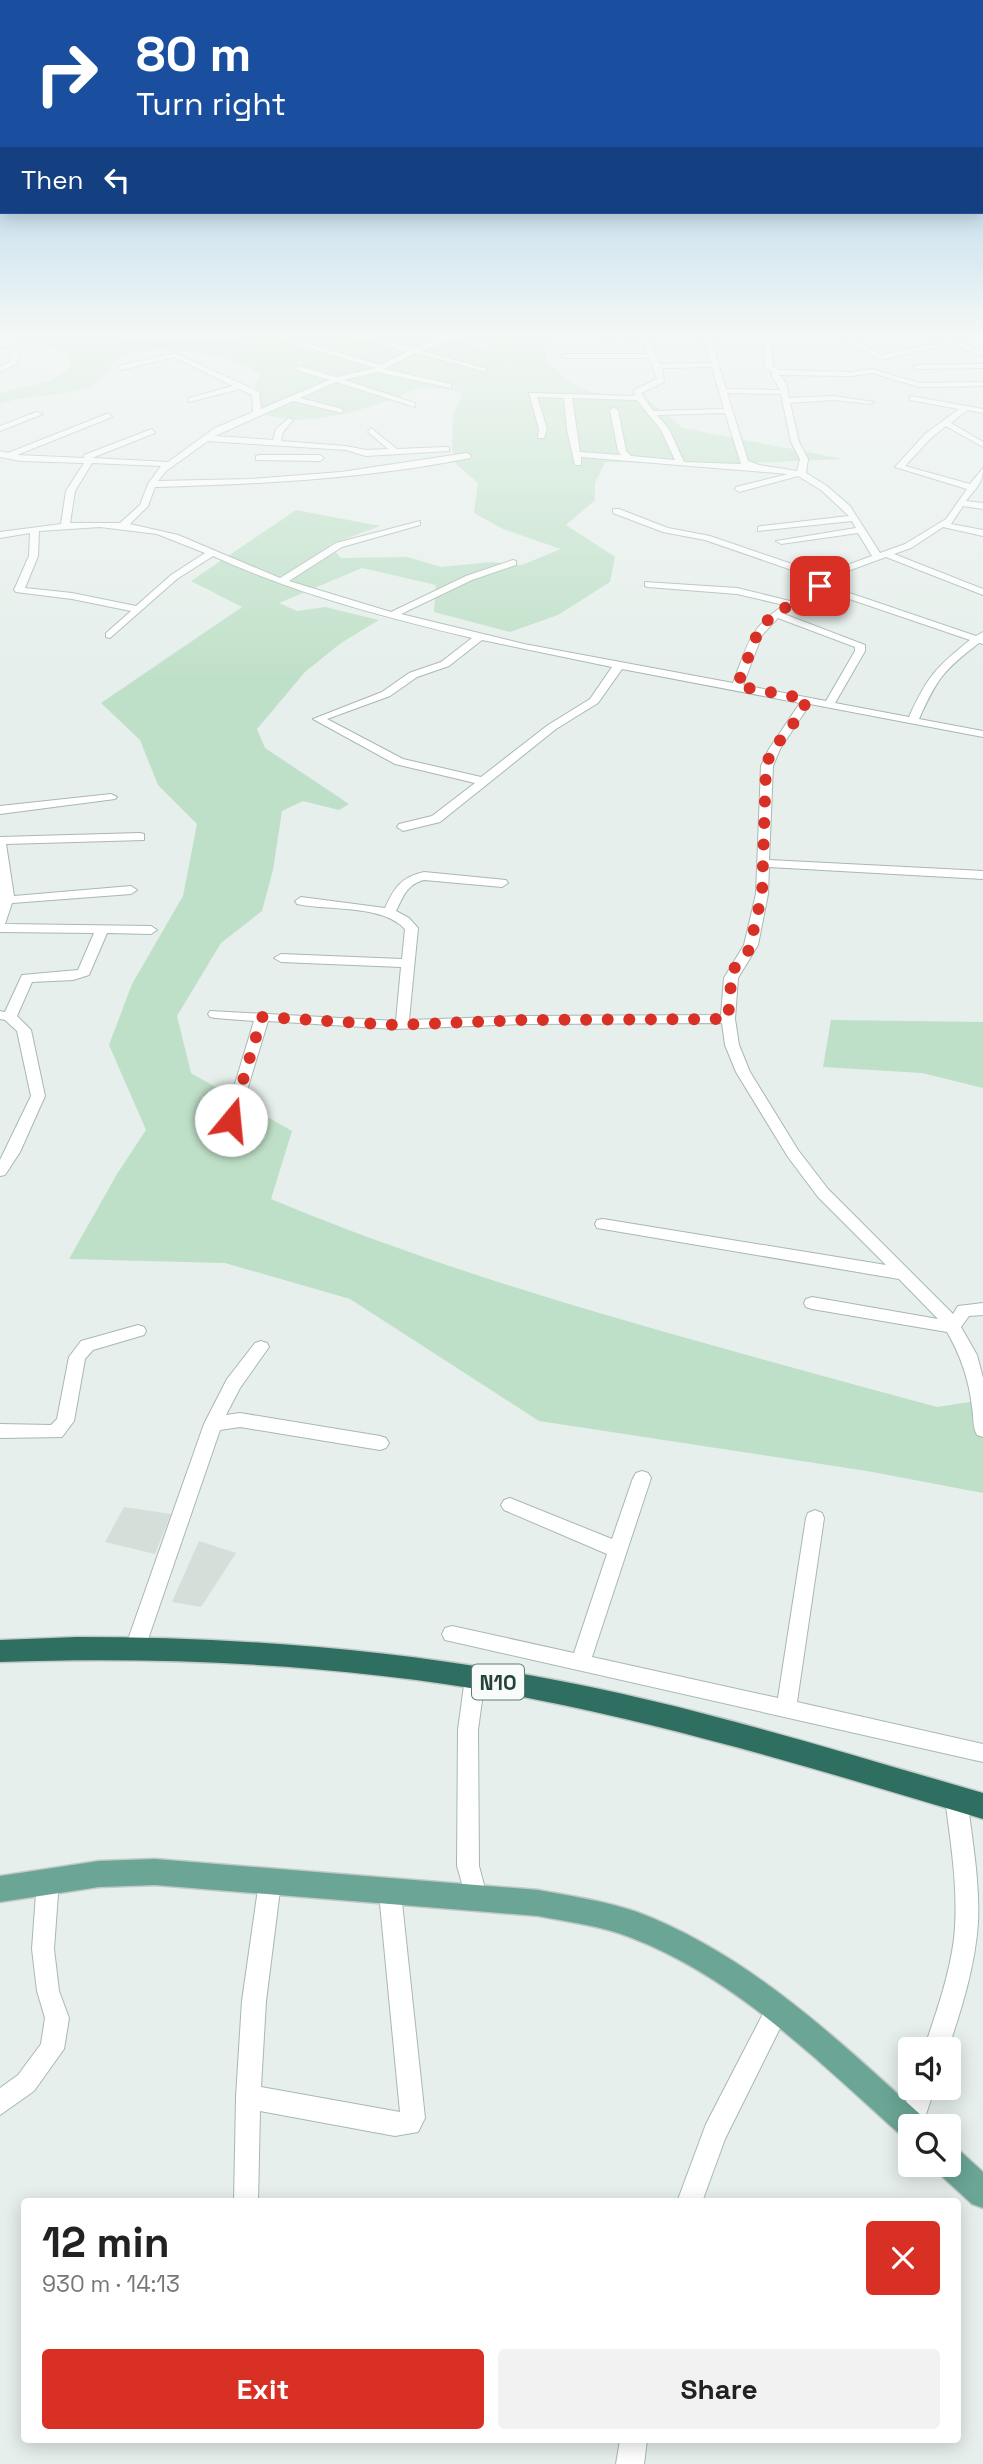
<!DOCTYPE html>
<html lang="en">
<head>
<meta charset="utf-8">
<style>
	:root { --surface:#fff; --page:#f2f2f2; --text:#222; --muted:#767676; --accent:#d93025 }
	body { margin:0; font-family:"Space Grotesk",sans-serif; background:var(--page); color:var(--text); height:100vh; display:flex; flex-direction:column; font-size:26px; white-space:nowrap }
	* { box-sizing:border-box; margin:0 }
	p { font-size:23px; color:var(--muted) }
	.icon { flex:none; width:38px; height:38px; fill:none; stroke:currentColor; stroke-width:2; stroke-linecap:round; stroke-linejoin:round }
	.map { position:relative; flex:1; overflow:hidden }
	.details { position:absolute; left:21px; top:2198px; width:940px; height:245px; display:flex; flex-direction:column; background:var(--surface); border-radius:7px; box-shadow:0 4px 18px #0003 }
	.details>* { flex:none }
	.hud { position:absolute; left:0px; top:0px; width:984px; height:214px; box-shadow:0 4px 18px #0003; background:#1a4fa0; color:#fff; overflow:hidden }
	.tools { position:absolute; left:898px; top:2037px; display:grid; gap:14px }
	.tools a { display:grid; place-items:center; width:63px; height:63px; border-radius:7px; background:var(--surface); box-shadow:0 4px 18px #0003; font-size:35px }
	.pin { position:absolute; display:grid; place-items:center; width:60px; height:60px; color:#fff; margin:-30px; border-radius:14px; box-shadow:0 4px 10px #0006 }
	.me { position:absolute; width:77px; margin:-38px; rotate:17deg; stroke-linejoin:round; filter:drop-shadow(0 0 5px #0008) }
	.turn { display:flex; align-items:center; gap:24px; height:147px; padding:0 21px; font-size:32px }
	.turn .icon { width:91px; height:91px; stroke-width:2.5 }
	.turn b { display:block; font-size:49px; line-height:60px }
	.then { display:flex; align-items:center; height:66px; padding:0 21px; background:#0003; gap:14px; font-size:26px }
	.round { display:grid; place-items:center; flex:none; width:74px; height:74px; border-radius:7px; background:var(--page) }
	.headline { display:flex; align-items:center; justify-content:space-between; height:119px; padding:0 21px }
	h1 { font-size:42px; font-weight:800; line-height:52px }
	.button { display:flex; gap:14px; margin-top:auto; padding:14px 21px }
	.button a { flex:1; height:80px; border-radius:7px; background:var(--accent); color:#fff; font-size:28px; font-weight:800; line-height:80px; text-align:center }
	.button a+a { background:var(--page); color:var(--text) }
	.map>svg:first-child { display:block }
	.built { fill:#d4dfda }
	.green { fill:#bfe0c8 }
	.lines { fill:none; stroke-linecap:round; stroke-linejoin:round }
	.minor-casing { stroke:#a8b8b2; stroke-width:2 }
	.major-casing { stroke:#c2cac8; stroke-width:3 }
	.highway-casing { stroke:#c2cac8; stroke-width:3 }
	.minor { fill:#fff; fill-rule:evenodd }
	.major { fill:#6aa596; fill-rule:evenodd }
	.highway { fill:#2f6f62; fill-rule:evenodd }
	.route { stroke:#d93025; stroke-width:12; stroke-dasharray:0 21.6 }
	.labels { text-anchor:middle; dominant-baseline:central; stroke-width:5; stroke-linejoin:round; paint-order:stroke }
	.shield { fill:#f7fbf9; stroke:#637a73; stroke-width:2 }
	.shield-label { font-size:21px; font-weight:bold; fill:#24423a }
</style>
</head>
<body>
<div class="map">
<svg width="983" height="2464" viewBox="0 0 983 2464">
	<rect width="100%" height="100%" fill="#e6efeb"/>
	<g class="built">
		<path d="M124 1507 171 1514 155 1554 105 1542Z"/>
		<path d="M199 1541 236 1553 201 1607 172 1602Z"/>
	</g>
	<g class="green">
		<path d="M13 335H120L128 340 219 342 245 335H548L544 346 548 363 569 382 592 392 648 400 683 428 843 459 724 464 605 462 595 483V500L566 525 615 557 610 582 558 615 510 632 434 612 436 585 362 568 279 603 297 611 325 607 379 620 341 643 305 672 257 729 265 748 349 804 339 810 303 801 282 811 273 870 262 911 221 943 177 1016 191 1073 292 1131 271 1199C486 1289 713 1345 937 1407L983 1400V1493L867 1471 539 1421 350 1299 225 1263 69 1259 117 1174 146 1130 109 1045 132 984 183 896 197 824 158 785 140 740 101 703 242 607 191 581 296 510 380 526 329 545 341 558 407 557 441 567 492 562 522 565 561 549 503 529 474 513 478 483 456 464 452 449 453 414 462 398 460 391C448 390 435 387 422 388 411 389 398 397 387 401 339 417 303 427 254 412L255 385 261 375C233 354 158 341 126 355 109 363 103 384 84 389 56 397 28 394 0 404V393C23 387 54 385 70 367L67 352Z"/>
		<path d="M831 1020 983 1022V1088L922 1073 823 1067Z"/>
	</g>
	<g class="lines">
		<g class="minor-casing">
			<g id="minor">
				<path d="M349 335H362L414 349 445 335H461L491 346 487 348 454 339 422 351 488 369 484 371 415 353 384 369 451 384V388L377 372 344 380 415 403V407L336 382 300 398 342 409V413L293 401 215 436 273 440 276 429 289 418 293 420 283 432 281 441 346 446 366 450 388 449 368 432 371 428 397 449 446 447H449V451L366 456 346 450 208 441 166 471 158 481 251 479 341 472 467 453 471 456 470 458C366 479 261 484 155 487L148 506 130 524 178 535 280 578 336 543 420 521V525L342 547 289 581 391 612 466 576 513 560 516 561V565L472 580 401 614 524 644 733 683C748 645 748 629 784 605L737 594 648 587 645 586V582L737 588 790 601 821 580 705 540 663 532 613 513V509H619L668 528 710 536 827 576 839 568 872 556 858 533 781 544 776 541 856 528 852 521 758 531V527L761 526 849 516 821 490 798 476 739 492 735 489 736 487 788 474 581 457V465H575L567 430 564 398 537 397 547 429 544 438H538L539 429 529 393 635 396 634 390 657 379 650 358H565L561 356 565 354H648L640 339 576 335H645L660 364 711 363 702 335H710L726 389 780 390 771 374 773 372 765 367 763 335H771L773 366 780 370 851 372 872 369 919 383 983 382V386L919 387 872 373 851 376 779 375 786 383 789 398 834 396 874 402 870 404 834 400 790 403 799 442 808 459 806 473 827 486 850 506 880 553 905 544 946 519 967 489 895 467 925 434 959 409 910 400V396L983 409V413L967 410 951 423 983 442V447L946 426 931 438 905 466 970 484 983 468C983 484 975 489 966 501L983 503V509L963 506 951 524 983 530V536L943 527 911 548 894 554 983 589V595L886 557 845 572 826 585 976 636 983 632V644L979 643C943 671 938 677 919 719L983 731V737L810 704 780 749 773 766 769 860 983 871V879L769 867 768 894 758 945 738 978 735 1019 739 1045 750 1072 798 1150 828 1189 953 1314 958 1306 983 1303V1315L969 1316 961 1327 977 1355 983 1378V1437L977 1435C972 1426 974 1417 972 1407 969 1380 961 1356 947 1332L812 1309 806 1307 804 1303 806 1299 812 1297 938 1319 899 1279 597 1228 595 1224 597 1220 603 1219 886 1265 818 1197 788 1157 736 1072 725 1045 722 1023 524 1024 395 1029 268 1021 238 1120 231 1125 224 1120 254 1021 215 1018 210 1017 208 1014 210 1011 396 1021 401 967 281 962 274 958 281 954 402 959 405 929C382 904 328 911 297 904L295 901 301 897 385 908C394 888 401 877 424 872L506 880 508 883 502 887 424 880C407 884 403 897 396 911L409 918 418 928 409 1020 524 1016 721 1015 724 978 744 945 756 894 761 766 769 749 800 703 622 669 598 703 556 729 440 822 403 831 397 827 399 824 432 816 475 783 395 764 313 719 382 692 409 673 441 662 472 638C384 617 296 594 213 556L177 579 110 638 106 637V633L131 611 72 599 16 592 14 590 29 556 30 533 0 538V532L61 524 66 491 84 463 21 461 0 457V451L8 453 109 413 112 417 17 455 84 458V455L152 429 155 433 92 458 168 462 215 428 253 412 252 395 240 389 189 402V398L233 386 174 357 121 370 118 366 175 353 259 392 261 409 329 380 297 370V366L336 377 376 368 285 341V337L381 365 408 351ZM712 367 724 409 653 411 641 393 664 382 662 368ZM727 393 781 394 791 442 800 459 797 471 759 465 748 461ZM572 398 637 400 661 430 675 460 631 456 626 451 618 410 614 408 610 410 618 451 621 455 580 452ZM725 413 741 464 684 462 669 429 657 415ZM92 463 161 466 148 484 140 505 120 523H70L75 491ZM100 527 157 534 205 553 171 575 136 606 72 593 25 588 38 556 39 531ZM820 589 970 640C936 667 927 677 909 717L835 703 865 651V645L784 614ZM778 618 855 647V651L826 701 743 685 762 635ZM482 640 612 667 590 699 548 725 481 777 403 759 327 719 390 696 417 677 449 666Z"/>
				<path d="M841 335H850L881 355 943 342 939 339 943 337 983 351V356L951 344 880 360Z"/>
				<path d="M0 349 20 351 16 364 0 372V367L10 361 12 353H0Z"/>
				<path d="M983 364V368L916 369 912 367 916 365Z"/>
				<path d="M36 412 43 414 0 431V426Z"/>
				<path d="M259 455H320L324 458 320 461 256 460V456Z"/>
				<path d="M111 794 117 797 115 799 0 814V806Z"/>
				<path d="M140 833 144 834V840L6 844 14 896 131 886 137 890 131 894 12 903 5 924 151 926 157 930 151 934 107 933 89 975 73 980 32 982 17 1016 31 1030 45 1096 20 1152 5 1175 0 1176V1160L31 1096 17 1031 5 1020 0 1019V1011L5 1012 22 975 78 970 94 933 0 932V837Z"/>
				<path d="M138 1325 144 1327 146 1331 144 1335 93 1350 85 1359 74 1421 62 1437 0 1438V1424L51 1425 57 1419 69 1357 81 1341Z"/>
				<path d="M261 1341 267 1343 269 1347 240 1388 226 1415 240 1413 380 1436 386 1438 389 1443 386 1448 380 1450 240 1427 220 1430 145 1648 142 1654 135 1657 128 1654 125 1648 204 1424 227 1379 255 1343Z"/>
				<path d="M642 1471 648 1473 651 1478 592 1657 778 1698 806 1518 808 1513 815 1510 822 1513 824 1518 797 1702 983 1744V1762L445 1640 442 1634 445 1628 452 1626 574 1653 607 1554 504 1510 501 1505 504 1500 510 1498 612 1539 633 1478 636 1473Z"/>
				<path d="M475 1669 482 1672 485 1678 478 1730 479 1866 488 1900 485 1908 477 1911 469 1908 457 1866 458 1730 465 1678 468 1672Z"/>
				<path d="M956 1788 963 1791 967 1798C972 1839 980 1881 978 1923 975 1966 962 2008 948 2049H924C936 2013 949 1977 954 1939 959 1892 951 1845 945 1798L949 1791Z"/>
				<path d="M48 1869 56 1873 59 1880 54 1949 59 1991 69 2018 64 2049 34 2091 0 2115V2088L18 2075 41 2044 45 2018 37 1991 32 1949 37 1880 40 1873Z"/>
				<path d="M270 1871 278 1875 281 1882 266 2001 261 2087 400 2112 379 1893 382 1885 390 1882 398 1885 401 1893 425 2118 418 2132 395 2136 260 2111 258 2202H234L236 2097 242 2001 259 1882 262 1875Z"/>
				<path d="M777 1998 785 2002 789 2010 725 2139 702 2202H677L706 2124 769 2002Z"/>
				<path d="M911 2088H935L922 2126H910V2137L901 2134 898 2125Z"/>
				<path d="M620 2440H647L644 2464H616Z"/>
			</g>
		</g>
		<g class="major-casing">
			<g id="major">
				<path d="M155 1859 538 1890C571 1896 605 1901 637 1912 748 1954 836 2038 922 2116L927 2126H910V2140L902 2136C820 2063 736 1978 632 1938 602 1926 569 1922 538 1916L155 1885 99 1887 0 1902V1876L99 1861Z"/>
				<path d="M948 2146 959 2150 983 2172V2208L972 2204 937 2172 935 2165H948Z"/>
			</g>
		</g>
		<g class="highway-casing">
			<path id="highway" d="M77 1637C230 1637 382 1648 534 1676 686 1703 834 1750 983 1793V1819C836 1775 689 1730 538 1700 361 1665 180 1656 0 1662V1640Z"/>
		</g>
		<use href="#minor" class="minor"/>
		<use href="#major" class="major"/>
		<use href="#highway" class="highway"/>
	</g>
	<linearGradient id="sky" x2="0" y2="1"><stop stop-color="#84bce0"/><stop offset="0.49" stop-color="#f4f8f6"/><stop offset="1" stop-color="#f4f8f6" stop-opacity="0"/></linearGradient>
	<rect width="983" height="680" fill="url(#sky)"/>
	<g class="lines">
		<path class="route" d="M231 1120 262 1017 395 1025 523 1020 728 1019 732 971 749 950 762 894 766 766C773 741 797 727 807 699L737 686 760 627 775 614 820 586"/>
	</g>
	<g class="labels">
		<rect class="shield" x="472" y="1664.5" width="52" height="35" rx="5"/>
		<g class="shield-label">
			<text x="498" y="1682">N10</text>
		</g>
	</g>
</svg>
<div class="tools">
<a><svg class="icon" aria-label="sound" viewBox="0 0 24 24"><path d="M4 9h4l5-4v14l-5-4H4zM17 9q2 3 0 6"/></svg></a>
<a><svg class="icon" aria-label="search" viewBox="0 0 24 24"><circle cx="10" cy="10" r="6"/><path d="M15 15l6 6"/></svg></a>
</div>
<div class="pin" style="left:820px;top:586px;background:#d93025"><svg class="icon" aria-label="arrive" viewBox="0 0 24 24"><path d="M6 21V4h12l-3 4 3 4H6"/></svg></div>
<svg class="me" style="left:231px;top:1120px" viewBox="-20 -20 40 40"><circle r="19" fill="#fff"/><path d="M0-13L10 11 0 6-10 11z" fill="#d93025"/></svg>
<div class="hud">
<div class="turn"><svg class="icon" aria-label="right" viewBox="0 0 24 24"><path d="M7 20v-9h11M14 6l5 5-5 5"/></svg><div><b>80 m</b>Turn right</div></div>
<div class="then">Then<svg class="icon" aria-label="left" viewBox="0 0 24 24"><path d="M17 20v-9H6M10 6l-5 5 5 5"/></svg></div>
</div>
<section class="details">
<div class="headline"><div><h1>12 min</h1><p>930 m · 14:13</p></div><a class="round" style="background:#d93025;color:#fff"><svg class="icon" aria-label="close" viewBox="0 0 24 24"><path d="M6 6l12 12M18 6L6 18"/></svg></a></div>
<div class="button"><a>Exit</a><a>Share</a></div>
</section>
</div>
</body>
</html>
